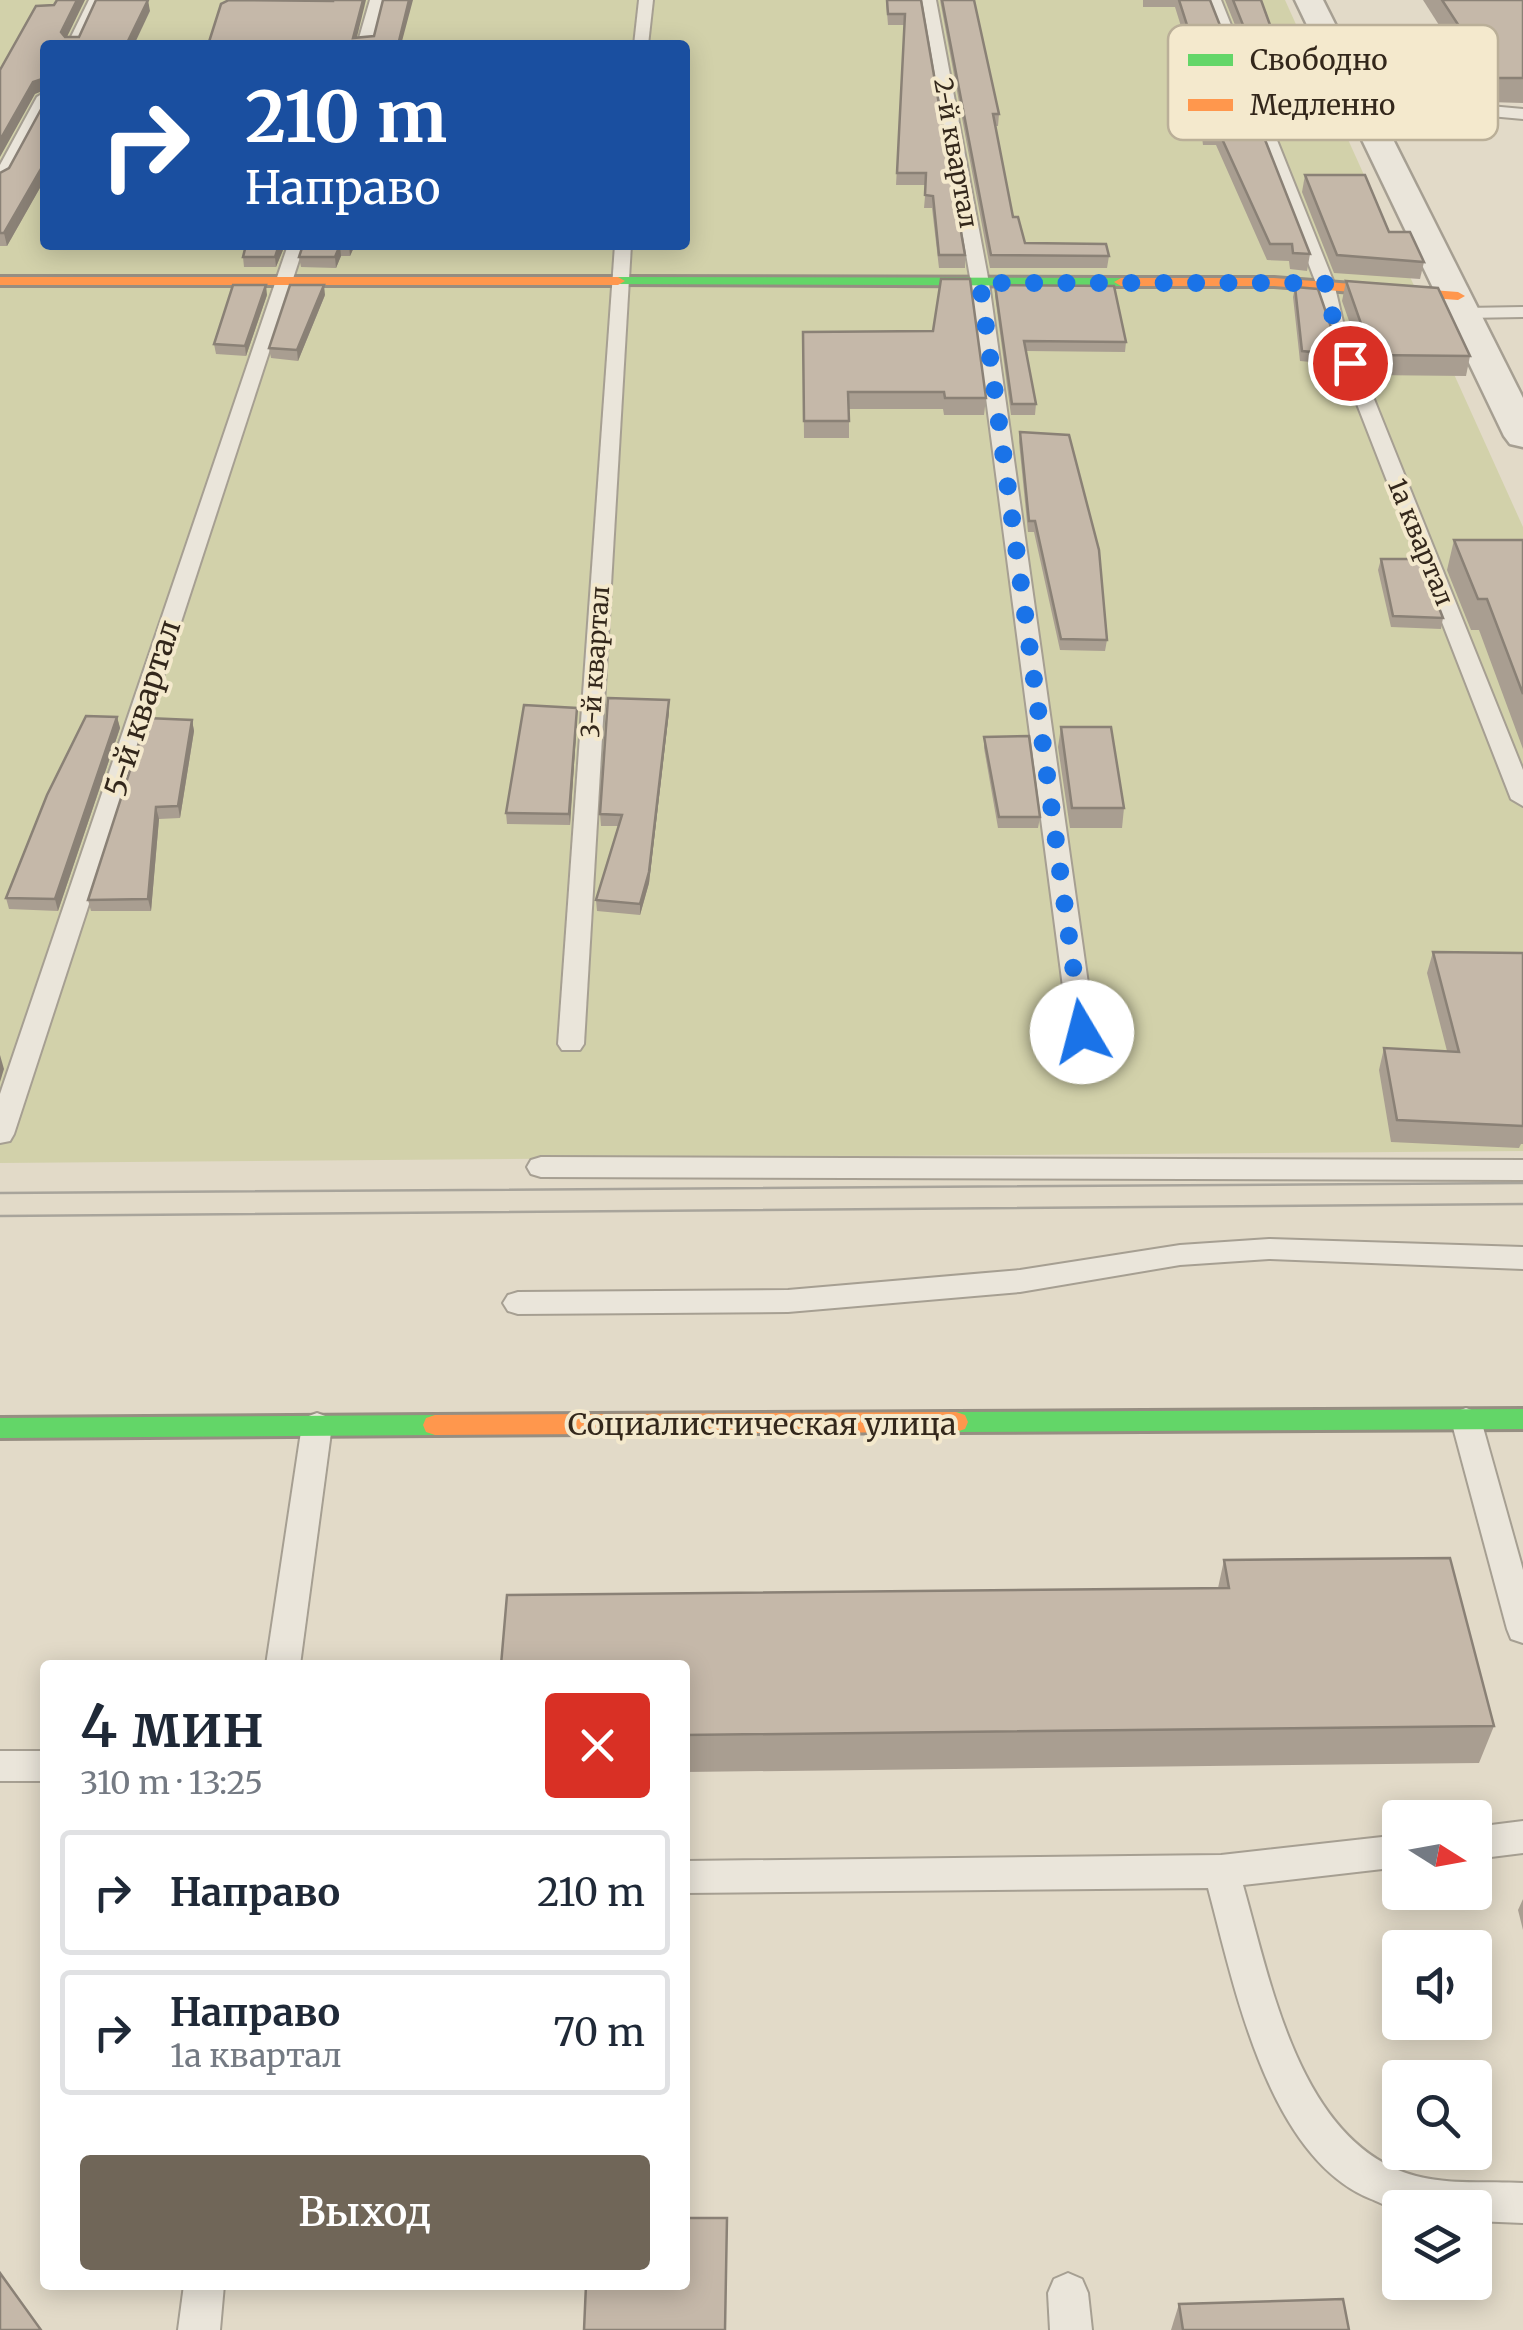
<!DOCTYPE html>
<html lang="ru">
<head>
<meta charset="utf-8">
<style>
	:root { --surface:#fff; --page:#f6f6f7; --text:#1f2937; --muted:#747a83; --line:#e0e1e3; --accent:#706658 }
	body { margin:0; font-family:Merriweather,serif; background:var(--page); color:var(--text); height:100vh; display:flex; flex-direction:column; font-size:38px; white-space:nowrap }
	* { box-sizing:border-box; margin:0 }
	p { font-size:32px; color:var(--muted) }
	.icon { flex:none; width:55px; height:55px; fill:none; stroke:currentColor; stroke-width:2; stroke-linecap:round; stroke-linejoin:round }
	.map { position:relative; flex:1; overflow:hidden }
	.side { position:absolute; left:40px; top:1660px; width:650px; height:630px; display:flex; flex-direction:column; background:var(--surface); border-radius:10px; box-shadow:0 5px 25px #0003 }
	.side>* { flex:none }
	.hud { position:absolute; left:40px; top:40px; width:650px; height:210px; border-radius:10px; box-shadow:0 5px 25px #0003; background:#1a4fa0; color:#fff; overflow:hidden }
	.needle { width:65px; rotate:101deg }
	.buttons { position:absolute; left:1382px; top:1800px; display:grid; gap:20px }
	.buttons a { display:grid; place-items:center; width:110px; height:110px; border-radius:10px; background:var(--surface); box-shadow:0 5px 25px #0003; font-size:50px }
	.pin { position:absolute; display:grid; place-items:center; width:85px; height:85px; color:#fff; margin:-42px; border:5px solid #fff; border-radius:50%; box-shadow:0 2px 10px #0007 }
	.me { position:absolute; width:110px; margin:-55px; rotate:352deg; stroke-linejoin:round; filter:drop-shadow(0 0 8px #0008) }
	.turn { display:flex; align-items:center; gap:35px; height:210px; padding:0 40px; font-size:45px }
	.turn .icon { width:130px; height:130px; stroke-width:2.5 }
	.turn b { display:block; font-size:70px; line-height:85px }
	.round { display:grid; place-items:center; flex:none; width:105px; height:105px; border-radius:10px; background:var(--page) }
	.overview { display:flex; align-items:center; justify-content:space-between; height:170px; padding:0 40px }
	h1 { font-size:60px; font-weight:600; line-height:75px }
	.button { display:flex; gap:20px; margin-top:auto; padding:20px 40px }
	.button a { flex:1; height:115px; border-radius:10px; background:var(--accent); color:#fff; font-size:40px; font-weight:600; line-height:115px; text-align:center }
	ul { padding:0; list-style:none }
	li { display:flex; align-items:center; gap:30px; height:125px; margin:0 20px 15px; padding:0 20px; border:5px solid var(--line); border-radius:10px }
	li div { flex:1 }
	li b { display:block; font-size:38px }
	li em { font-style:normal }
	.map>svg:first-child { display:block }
	.green { fill:#d2d1aa; fill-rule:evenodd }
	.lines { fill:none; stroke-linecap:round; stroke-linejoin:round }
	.lane-casing { stroke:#a69f92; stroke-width:4 }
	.street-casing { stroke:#a69f92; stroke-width:5 }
	.fast-casing { stroke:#968e82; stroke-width:6 }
	.slow-casing { stroke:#968e82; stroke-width:6 }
	.lane { fill:#eae5da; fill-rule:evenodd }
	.street { fill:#eae5da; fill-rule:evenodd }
	.fast { fill:#63d668; fill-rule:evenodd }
	.slow { fill:#ff974d; fill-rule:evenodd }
	.tram { stroke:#a8a49b; stroke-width:2.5 }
	.wall { fill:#a99e91 }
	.shaded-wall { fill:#8a8176 }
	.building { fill:#c5b8a9; stroke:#8a8176; stroke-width:2.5 }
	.route { stroke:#1a73e8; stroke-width:18; stroke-dasharray:0 32.4 }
	.labels { text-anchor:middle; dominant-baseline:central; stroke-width:8; stroke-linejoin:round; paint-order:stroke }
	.far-street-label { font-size:25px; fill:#33271b; stroke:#f4e9cd }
	.street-label { font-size:30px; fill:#33271b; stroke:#f4e9cd }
	.key { fill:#f4e9cd; stroke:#baaf98; stroke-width:2.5 }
	.key-label { font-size:28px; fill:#33271b }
</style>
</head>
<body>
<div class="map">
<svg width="1523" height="2330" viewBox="0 0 1523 2330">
	<rect width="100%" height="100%" fill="#e2dac8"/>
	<path class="green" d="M0 0H1285L1523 527V1151L0 1163ZM45 45H685V245H45Z"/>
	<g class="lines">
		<g class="lane-casing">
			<g id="lane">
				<path d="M89 0H103L81 45H67Z"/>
				<path d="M370 0H384L371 45H357Z"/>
				<path d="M639 0H653L648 45H634Z"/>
				<path d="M922 0H936L989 283 1095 1033 1082 1042 1069 1033 971 283Z"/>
				<path d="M1207 0H1221L1334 283 1343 322 1523 770V806L1511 799 1325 322 1316 283Z"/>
				<path d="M45 92V111L8 179 0 184V165L37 97Z"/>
				<path d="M1363 103H1457L1523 109V119L1457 113 1358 111 1355 108Z"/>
				<path d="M288 245H304L14 1134 10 1141 0 1143V1094Z"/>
				<path d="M615 245H631L584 1044 580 1050H562L558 1044Z"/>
				<path d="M1523 307V317L1465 318 1456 313 1465 308Z"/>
				<path d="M541 1157 1523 1160V1180L541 1177 531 1174 527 1167 531 1160Z"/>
				<path d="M1269 1239 1523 1247V1269L1269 1259 1180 1265 1020 1292 788 1312 518 1314 508 1311 503 1303 508 1295 518 1292 788 1290 1020 1270 1180 1245Z"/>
				<path d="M1466 1408 1477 1412 1481 1420 1523 1570V1643L1511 1639 1507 1629 1451 1420 1455 1412Z"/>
				<path d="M317 1413 328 1417 332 1425 300 1665H266L302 1425 306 1417Z"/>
				<rect x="0" y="1751" width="45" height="30"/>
				<path d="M1523 1821V1853L1475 1859V1827Z"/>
				<path d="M1400 1835V1867L1243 1885C1271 1983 1300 2145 1416 2176 1449 2185 1488 2181 1523 2183V2223L1475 2221V2208C1451 2208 1420 2211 1400 2210 1391 2209 1379 2202 1371 2199 1267 2157 1234 1984 1208 1888L685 1893V1861L1221 1855Z"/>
				<path d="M1068 2273 1082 2279 1088 2293 1092 2330H1050L1048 2293 1054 2279Z"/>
				<path d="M184 2285H224L220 2330H178Z"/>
			</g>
		</g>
		<g class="street-casing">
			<path id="street" d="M1295 0H1323L1523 398V447L1510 444 1504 436Z"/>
		</g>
		<g class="fast-casing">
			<g id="fast">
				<path d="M618 277 1121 278 1128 282 1121 286 613 284V278Z"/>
				<path d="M1523 1409V1429L956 1432 947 1429 944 1422 947 1415 956 1412Z"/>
				<path d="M435 1415 444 1418 447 1425 444 1432 435 1435 0 1438V1418Z"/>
			</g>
		</g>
		<g class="slow-casing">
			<g id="slow">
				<path d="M0 277H618L625 281 618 285H0Z"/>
				<path d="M1274 278 1458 292 1465 296 1458 300 1274 286H1121L1114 282 1121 278Z"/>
				<path d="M956 1412 965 1415 968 1422 965 1429 956 1432 435 1435 426 1432 423 1425 426 1418 435 1415Z"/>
			</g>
		</g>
		<use href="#lane" class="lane"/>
		<use href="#street" class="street"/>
		<use href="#fast" class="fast"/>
		<use href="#slow" class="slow"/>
		<g class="tram">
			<path d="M0 1193 1523 1183"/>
			<path d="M0 1216 1523 1204"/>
		</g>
	</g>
	<g class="wall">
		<path d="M886 0H921L965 255V268H939L932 208H924L926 185H896L905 25H888Z"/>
		<path d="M940 0H974L999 114 998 126H996L1013 217 1025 243 1109 256 1107 268H990Z"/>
		<path d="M1143 0H1210L1310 254 1307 271 1290 269 1289 261 1267 260 1216 145H1203L1193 65 1175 7H1143Z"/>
		<path d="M1225 0H1261L1279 50 1277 65H1251Z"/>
		<path d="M1423 0H1523V103L1488 102Z"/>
		<path d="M45 102V179L7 246H0V173L9 168Z"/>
		<path d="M1305 175 1389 232 1424 262 1420 279 1334 273 1302 192Z"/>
		<path d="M285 245 276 267H244L243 257Z"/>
		<path d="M303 245H355L350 256H341L336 268 301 267 299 257Z"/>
		<path d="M1346 281 1470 356 1466 376 1368 375 1342 301Z"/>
		<path d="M995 285 1126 342 1125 352 1026 351 1036 404 1035 415H1011L995 296Z"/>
		<path d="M1295 287 1344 365 1342 375H1314L1311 362 1300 361 1293 297Z"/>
		<path d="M267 295 246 356 216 354 214 344Z"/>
		<path d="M325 295 298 361 271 358 269 348Z"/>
		<path d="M803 332 986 398 984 415H944L943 409H849V438H804Z"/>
		<path d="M1020 432 1107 640 1105 651 1060 650 1034 532H1028L1019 442Z"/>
		<path d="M1454 540H1523V749L1479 630H1471L1447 570Z"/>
		<path d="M1381 559 1443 618 1441 629 1391 627 1378 570Z"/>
		<path d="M669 700V712L649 883 640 915 597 911 596 900 618 826H601L600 814Z"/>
		<path d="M117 717 120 728 58 911 9 909 6 898Z"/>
		<path d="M577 719 570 825 507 824 506 813Z"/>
		<path d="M192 720 194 731 180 818 159 819 151 911H91L88 900Z"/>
		<path d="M1061 727 1124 808 1122 828H1070L1058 747Z"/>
		<path d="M984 737 1040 817 1038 828H998L984 748Z"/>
		<path d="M1433 952 1523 953V1144H1521L1519 1148 1391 1142 1379 1070 1384 1048 1447 1051 1427 973Z"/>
		<path d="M1224 1560 1494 1726 1479 1763 685 1772V1665L1218 1588Z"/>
		<path d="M1523 1899V1930L1518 1910Z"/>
		<path d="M1179 2304 1349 2330H1171Z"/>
	</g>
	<g class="shaded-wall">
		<path d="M77 0H85L64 43 61 32Z"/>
		<path d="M148 0 150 11 134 45H126Z"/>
		<path d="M363 0H366L355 45 353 38Z"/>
		<path d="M409 0H413L401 45H398Z"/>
		<path d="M45 78V90L35 94 0 157V140L33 82Z"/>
		<path d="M45 162V179L7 246 4 233Z"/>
		<path d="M279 245H285L276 267 275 257Z"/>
		<path d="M340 245 341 256 336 268 335 257Z"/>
		<path d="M349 245H355L350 256Z"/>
		<path d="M266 285 267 295 246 356 245 346Z"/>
		<path d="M324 285 325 295 298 361 297 350Z"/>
		<path d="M669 700V712L649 883 640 915V904Z"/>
		<path d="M577 708V719L570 825 569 814Z"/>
		<path d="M117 717 120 728 58 911 55 899Z"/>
		<path d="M192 720 194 731 180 818 178 806Z"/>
		<path d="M156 807 159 819 151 911 148 899Z"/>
		<path d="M0 1055 4 1069 0 1082Z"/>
	</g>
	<g class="building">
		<path d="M57 0H77L61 32 65 37H79L96 0H148L126 45H45V78L33 82 0 140V70L36 6 54 5Z"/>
		<path d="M229 0 333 1V0H363L353 38 374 36 383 0H409L398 45H208L221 4Z"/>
		<path d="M887 0H921L965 255H939L933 196 925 195 926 173H897L905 14H888Z"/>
		<path d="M942 0H974L999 114H993L1013 217H1018L1025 243 1106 244 1109 256 991 255Z"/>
		<path d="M1179 0H1210L1310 254 1293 253 1292 244H1270L1218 130H1205L1195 50Z"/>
		<path d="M1233 0H1261L1279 50H1253Z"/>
		<path d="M1442 0H1523V78H1493Z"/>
		<path d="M45 102V162L4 233H0V173L9 168Z"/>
		<path d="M1305 175H1365L1389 232H1410L1424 262 1337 255Z"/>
		<path d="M246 245H279L275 257H243Z"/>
		<path d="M303 245H349H340L335 257H299Z"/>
		<path d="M941 279H970L986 398H945L944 392H848L849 421H804L803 332 933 331Z"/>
		<path d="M1346 281 1438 288 1470 356 1372 355Z"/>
		<path d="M233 285H266L245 346 214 344Z"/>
		<path d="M290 285H324L297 350 269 348Z"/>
		<path d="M995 285 1114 286 1126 342 1024 341 1036 404H1012Z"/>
		<path d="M1295 287 1318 289 1344 365H1316L1312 352 1302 351Z"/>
		<path d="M1020 432 1069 435 1099 550 1107 640 1061 639 1035 521H1029Z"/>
		<path d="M1454 540H1523V694L1487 599H1478Z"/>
		<path d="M1381 559H1420L1443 618 1393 616Z"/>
		<path d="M608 698 669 700 649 872 640 904 596 900 622 815 600 814Z"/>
		<path d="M524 705 577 708 569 814 506 813Z"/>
		<path d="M86 716 117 717 55 899 6 898 47 795Z"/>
		<path d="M147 718 192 720 178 806 156 807 148 899 88 900Z"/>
		<path d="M1061 727H1111L1124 808H1072Z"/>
		<path d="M1029 736 1040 817H999L984 737Z"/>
		<path d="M1433 952 1523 953V1126L1397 1120 1384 1048 1459 1052Z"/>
		<path d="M1450 1558 1494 1726 685 1735V1665H501L507 1595 1229 1588 1224 1560Z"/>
		<path d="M685 2218H727L725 2330H584L586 2285H685Z"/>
		<path d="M0 2273 41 2330H0Z"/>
		<path d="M1343 2299 1349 2330H1183L1179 2304Z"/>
	</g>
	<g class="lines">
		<path class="route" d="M1082 1032 980 283H1325L1334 322 1350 363"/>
	</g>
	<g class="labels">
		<g class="far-street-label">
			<text transform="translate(956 153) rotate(80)">2-й квартал</text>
			<text transform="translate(1421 542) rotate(68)">1а квартал</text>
			<text transform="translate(595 662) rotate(-86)">3-й квартал</text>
		</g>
		<g class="street-label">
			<text transform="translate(142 708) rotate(-72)">5-й квартал</text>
			<text x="762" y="1424">Социалистическая улица</text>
		</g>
	</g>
	<rect x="1168" y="25" width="330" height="115" rx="15" class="key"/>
	<rect x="1188" y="54" width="45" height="12" fill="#63d668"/>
	<rect x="1188" y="99" width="45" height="12" fill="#ff974d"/>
	<g class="key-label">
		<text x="1250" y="70">Свободно</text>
		<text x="1250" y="115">Медленно</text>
	</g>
</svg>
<div class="buttons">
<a><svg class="needle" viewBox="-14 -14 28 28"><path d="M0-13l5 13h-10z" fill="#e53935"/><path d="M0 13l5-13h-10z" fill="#747a83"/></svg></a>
<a><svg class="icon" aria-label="sound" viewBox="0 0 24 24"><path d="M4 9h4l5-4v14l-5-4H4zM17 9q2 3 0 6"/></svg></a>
<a><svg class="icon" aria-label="search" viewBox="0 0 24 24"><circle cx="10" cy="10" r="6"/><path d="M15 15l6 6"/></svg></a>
<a><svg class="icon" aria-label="layers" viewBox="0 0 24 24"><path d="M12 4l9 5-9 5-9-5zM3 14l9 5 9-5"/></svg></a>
</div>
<div class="pin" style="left:1350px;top:363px;background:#d93025"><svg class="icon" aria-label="arrive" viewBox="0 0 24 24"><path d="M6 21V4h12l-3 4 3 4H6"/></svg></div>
<svg class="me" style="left:1082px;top:1032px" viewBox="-20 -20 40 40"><circle r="19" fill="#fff"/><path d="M0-13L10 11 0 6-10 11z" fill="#1a73e8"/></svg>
<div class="hud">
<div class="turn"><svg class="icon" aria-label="right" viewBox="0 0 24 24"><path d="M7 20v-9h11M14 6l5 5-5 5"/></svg><div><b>210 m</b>Направо</div></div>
</div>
<section class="side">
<div class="overview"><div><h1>4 мин</h1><p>310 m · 13:25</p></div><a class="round" style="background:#d93025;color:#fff"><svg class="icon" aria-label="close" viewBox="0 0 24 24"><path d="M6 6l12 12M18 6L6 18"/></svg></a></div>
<ul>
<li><svg class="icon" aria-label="right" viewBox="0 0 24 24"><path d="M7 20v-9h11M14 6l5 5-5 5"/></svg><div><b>Направо</b></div><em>210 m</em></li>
<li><svg class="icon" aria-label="right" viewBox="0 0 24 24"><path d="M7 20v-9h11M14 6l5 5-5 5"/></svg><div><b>Направо</b><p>1а квартал</p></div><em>70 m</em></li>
</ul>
<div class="button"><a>Выход</a></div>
</section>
</div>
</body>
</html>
